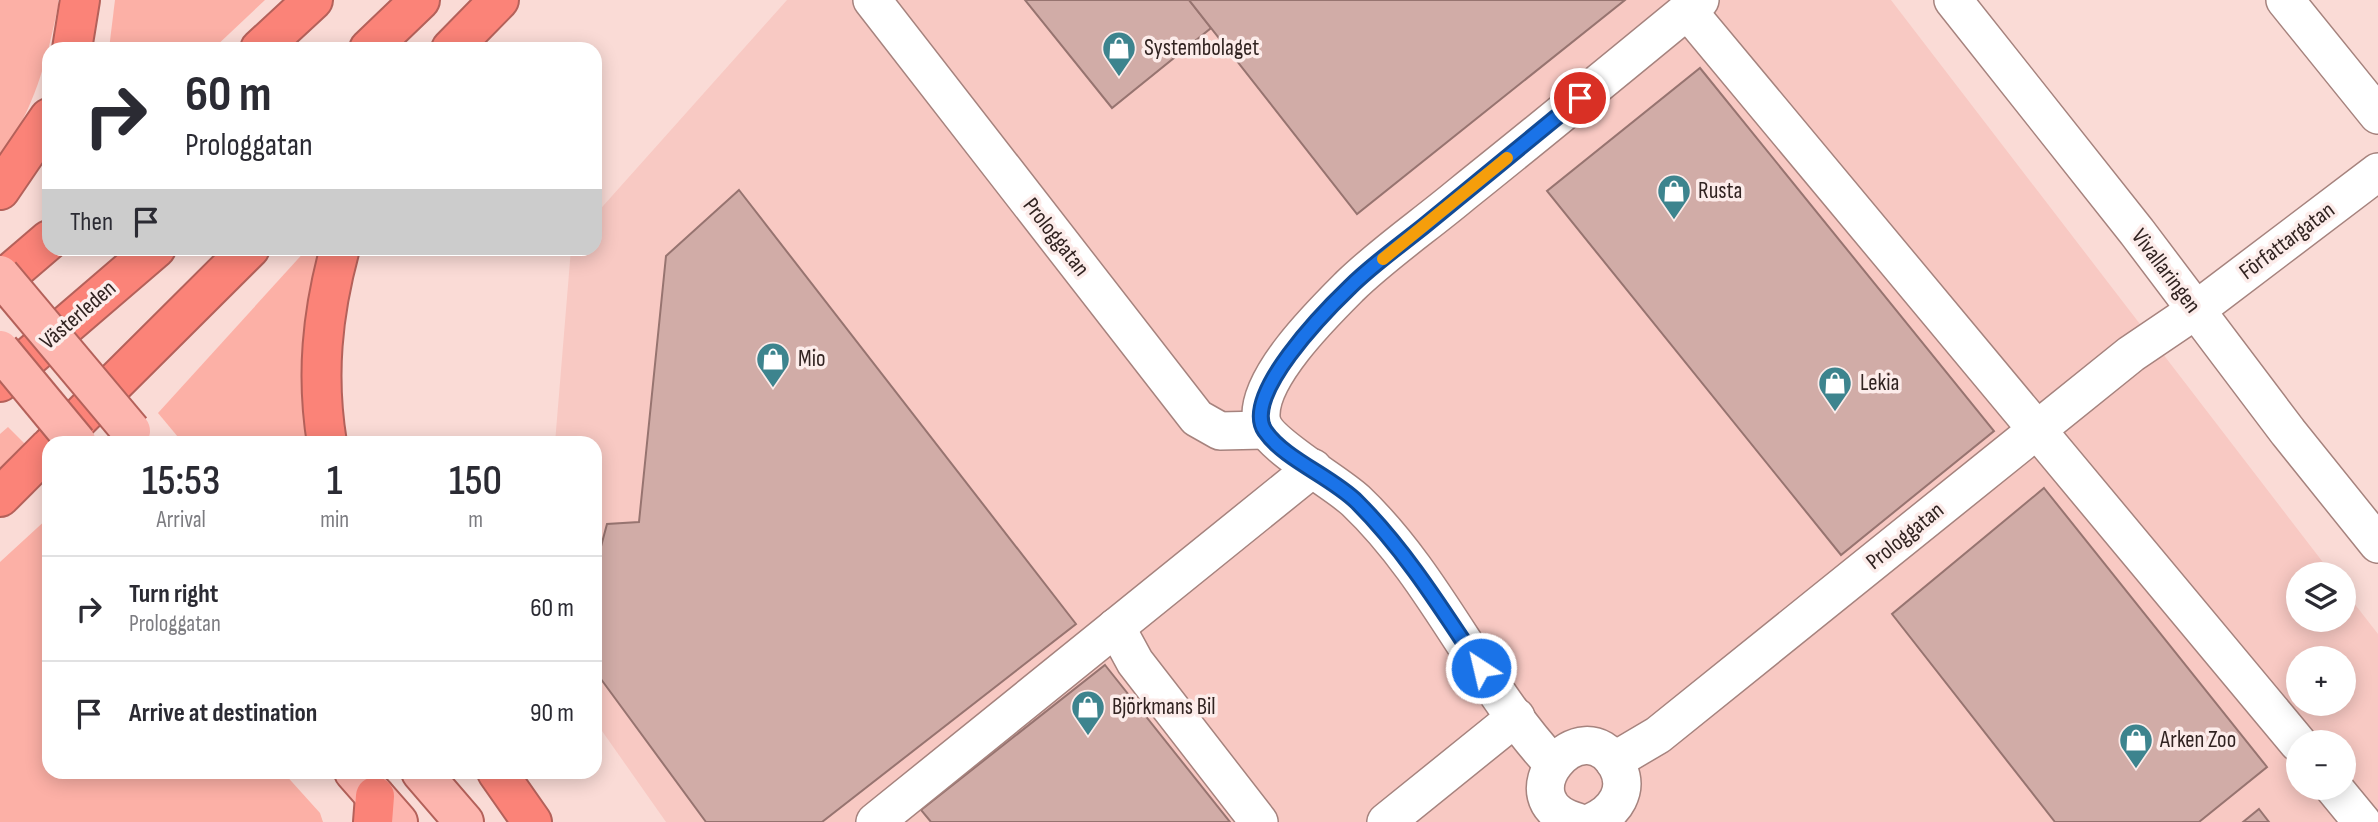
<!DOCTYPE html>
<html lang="en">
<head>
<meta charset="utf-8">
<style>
	:root { --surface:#fff; --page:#f2f2f3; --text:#2b2b33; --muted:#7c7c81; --line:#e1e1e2 }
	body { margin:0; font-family:"Sofia Sans Condensed",sans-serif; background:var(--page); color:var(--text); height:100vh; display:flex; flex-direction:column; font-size:26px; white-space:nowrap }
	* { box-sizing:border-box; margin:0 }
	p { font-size:23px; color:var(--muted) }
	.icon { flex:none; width:38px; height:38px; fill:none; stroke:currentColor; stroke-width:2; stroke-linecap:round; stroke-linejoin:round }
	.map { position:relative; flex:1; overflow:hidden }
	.details { position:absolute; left:42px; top:436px; width:560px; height:343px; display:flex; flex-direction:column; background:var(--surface); border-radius:21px; box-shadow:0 4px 18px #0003 }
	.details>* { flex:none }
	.top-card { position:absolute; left:42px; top:42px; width:560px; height:214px; border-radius:21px; box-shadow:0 4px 18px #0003; background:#fff; color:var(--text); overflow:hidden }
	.controls { position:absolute; left:2286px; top:562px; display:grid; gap:14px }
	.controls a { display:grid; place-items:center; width:70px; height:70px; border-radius:50%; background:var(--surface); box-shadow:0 4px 18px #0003; font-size:35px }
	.pin { position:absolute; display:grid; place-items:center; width:60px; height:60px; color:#fff; margin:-30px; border:4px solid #fff; border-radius:50%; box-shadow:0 2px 7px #0007 }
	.me { position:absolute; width:77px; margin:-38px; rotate:325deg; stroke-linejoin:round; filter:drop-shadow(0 0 5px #0008) }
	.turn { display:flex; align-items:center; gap:24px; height:147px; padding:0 28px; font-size:32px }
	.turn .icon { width:91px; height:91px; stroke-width:2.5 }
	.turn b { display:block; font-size:49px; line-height:60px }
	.then { display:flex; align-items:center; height:66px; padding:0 28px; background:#0003; gap:14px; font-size:26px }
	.eta { display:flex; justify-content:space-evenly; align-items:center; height:119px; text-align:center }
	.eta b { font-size:42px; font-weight:600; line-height:49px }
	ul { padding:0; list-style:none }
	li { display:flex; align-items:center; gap:21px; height:105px; padding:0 28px; border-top:2px solid var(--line) }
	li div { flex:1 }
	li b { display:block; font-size:26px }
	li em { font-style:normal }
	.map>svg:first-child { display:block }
	.built { fill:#f8c9c3; fill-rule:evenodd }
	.green { fill:#fcb0a6 }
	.building { fill:#d1aca7; stroke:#977470; stroke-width:2 }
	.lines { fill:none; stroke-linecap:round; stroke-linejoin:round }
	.minor-casing { stroke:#a6837e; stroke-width:40 }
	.major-casing { stroke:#b4615a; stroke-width:42 }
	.highway-casing { stroke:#b4615a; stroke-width:42 }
	.minor { stroke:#fff; stroke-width:37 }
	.major { stroke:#fdb5ae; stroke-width:38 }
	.highway { stroke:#fb8378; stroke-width:38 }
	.major-bridge-casing { stroke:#b4615a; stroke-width:42; stroke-linecap:butt }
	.major-bridge { stroke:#fdb5ae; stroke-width:38 }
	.route-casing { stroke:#114b97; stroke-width:18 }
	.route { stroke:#1a73e8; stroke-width:12 }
	.slow { stroke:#f59e0b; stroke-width:12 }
	.labels { text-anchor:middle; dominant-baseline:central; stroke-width:7; stroke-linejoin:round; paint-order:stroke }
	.poi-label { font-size:23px; fill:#312321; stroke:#fcecea; text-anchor:start }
	.street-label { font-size:23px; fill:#312321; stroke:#fcecea }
</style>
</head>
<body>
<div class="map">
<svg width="2378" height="822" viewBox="0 0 2378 822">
	<rect width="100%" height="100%" fill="#fadbd6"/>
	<path class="built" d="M787 0H1891L2332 574H2298V620H2343V589L2378 634V822H666L595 721V443H555L571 249 595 248V215ZM2298 658H2343V704H2298ZM2298 742H2343V788H2298Z"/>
	<g class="green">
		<path d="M0 0H58V6C47 60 34 111 0 156Z"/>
		<path d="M115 0H265L213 49H109Z"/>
		<path d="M307 249H325L315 443H183L158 413Z"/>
		<path d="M8 427 29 448 0 475V434Z"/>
		<path d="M49 517V772H283L320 813 323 822H0V562Z"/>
	</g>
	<g class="building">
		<path d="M1025 0H1189L1211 28 1112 108Z"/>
		<path d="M1189 0H1625L1357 214Z"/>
		<path d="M1700 68 1994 431 1841 555 1547 191Z"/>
		<path d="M739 190 1076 624 822 822H706L595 671V569L607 524 639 522 666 256Z"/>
		<path d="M2044 488 2267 767 2199 822H2055L1892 614Z"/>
		<path d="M1105 665 1230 822H931L921 810Z"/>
		<path d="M2259 809 2269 822H2243Z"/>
	</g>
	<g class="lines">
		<g class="minor-casing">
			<g id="minor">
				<path d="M872 0 1197 418 1220 431 1264 430"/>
				<path d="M1953 0 2137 232 2288 432 2378 544"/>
				<path d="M2285 0 2378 115"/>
				<path d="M1687 10 2298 743"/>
				<path d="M1116 627 1135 662 1259 822"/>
				<path d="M1614 761 1658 735 2131 354 2196 310 2378 172"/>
				<path d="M1552 763C1478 683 1435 576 1356 501 1335 481 1262 442 1261 417 1259 376 1322 314 1350 286 1384 253 1425 225 1462 194 1542 130 1621 65 1700 0"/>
				<path d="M2334 788 2362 822"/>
				<path d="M875 822 1313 468"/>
				<path d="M1386 822 1516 717"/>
				<path d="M1578 822C1500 801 1582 704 1617 766 1630 790 1615 812 1592 822"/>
			</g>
		</g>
		<g class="major-casing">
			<g id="major">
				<path d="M354 772 398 822"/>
				<path d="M421 772 464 822"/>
			</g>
		</g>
		<g class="highway-casing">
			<g id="highway">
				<path d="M72 49 80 0"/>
				<path d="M260 49 313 0"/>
				<path d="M369 49 420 0"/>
				<path d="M451 49 499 0"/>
				<path d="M0 190 49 118"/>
				<path d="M0 282 49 240"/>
				<path d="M0 382 156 248"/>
				<path d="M54 443 250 248"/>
				<path d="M327 443C316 376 322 314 340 248"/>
				<path d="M0 497 49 448"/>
				<path d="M497 772 532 822"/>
				<path d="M373 822 375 796"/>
			</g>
		</g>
		<use href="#minor" class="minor"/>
		<use href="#major" class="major"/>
		<use href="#highway" class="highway"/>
		<g class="major-bridge-casing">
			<g id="major-bridge">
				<path d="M0 275 131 431"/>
				<path d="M0 350 77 443"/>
			</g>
		</g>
		<use href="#major-bridge" class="major-bridge"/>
	</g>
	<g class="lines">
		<g class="route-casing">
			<path id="route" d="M1481 668C1443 611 1406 551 1357 502 1332 477 1284 459 1265 431 1241 396 1326 310 1350 287 1372 265 1399 246 1424 226 1476 183 1528 141 1580 98"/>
		</g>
		<use href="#route" class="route"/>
		<path class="slow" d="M1383 259 1507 158"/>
	</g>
	<defs>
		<g id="shop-pin" transform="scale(1.75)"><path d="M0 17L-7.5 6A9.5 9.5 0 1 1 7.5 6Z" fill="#3d848e" stroke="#fcecea"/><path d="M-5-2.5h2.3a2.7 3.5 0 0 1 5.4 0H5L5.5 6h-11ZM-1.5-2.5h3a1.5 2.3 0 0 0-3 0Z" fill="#fff"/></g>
	</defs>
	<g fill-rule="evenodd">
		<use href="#shop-pin" x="1119" y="48"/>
		<use href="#shop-pin" x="1674" y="191"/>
		<use href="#shop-pin" x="773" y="359"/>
		<use href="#shop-pin" x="1835" y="383"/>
		<use href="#shop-pin" x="1088" y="707"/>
		<use href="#shop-pin" x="2136" y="740"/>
	</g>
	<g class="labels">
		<g class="poi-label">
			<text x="1144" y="48">Systembolaget</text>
			<text x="1698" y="191">Rusta</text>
			<text x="798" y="359">Mio</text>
			<text x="1860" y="383">Lekia</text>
			<text x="1112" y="707">Björkmans Bil</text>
			<text x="2160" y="740">Arken Zoo</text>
		</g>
		<g class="street-label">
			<text transform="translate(1056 237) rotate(52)">Prologgatan</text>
			<text transform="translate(2287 241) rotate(-37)">Författargatan</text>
			<text transform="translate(2166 271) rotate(53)">Vivallaringen</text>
			<text transform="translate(78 315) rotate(-41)">Västerleden</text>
			<text transform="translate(1905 536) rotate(-39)">Prologgatan</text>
		</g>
	</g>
</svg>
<div class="controls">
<a><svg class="icon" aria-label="layers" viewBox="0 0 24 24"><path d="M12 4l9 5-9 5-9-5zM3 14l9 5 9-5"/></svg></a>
<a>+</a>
<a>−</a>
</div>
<div class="pin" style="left:1580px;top:98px;background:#d93025"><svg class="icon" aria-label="arrive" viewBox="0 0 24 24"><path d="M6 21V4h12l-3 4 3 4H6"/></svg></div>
<svg class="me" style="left:1481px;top:668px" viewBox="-20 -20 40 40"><circle r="17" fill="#1a73e8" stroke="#fff" stroke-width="3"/><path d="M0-11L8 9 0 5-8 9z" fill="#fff"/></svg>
<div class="top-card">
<div class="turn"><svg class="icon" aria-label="right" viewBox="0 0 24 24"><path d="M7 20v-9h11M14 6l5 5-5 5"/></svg><div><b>60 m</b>Prologgatan</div></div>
<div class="then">Then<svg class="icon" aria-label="arrive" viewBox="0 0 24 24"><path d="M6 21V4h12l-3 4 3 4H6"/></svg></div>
</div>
<section class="details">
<div class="eta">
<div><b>15:53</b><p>Arrival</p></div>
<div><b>1</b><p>min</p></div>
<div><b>150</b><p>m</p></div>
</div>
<ul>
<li><svg class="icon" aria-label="right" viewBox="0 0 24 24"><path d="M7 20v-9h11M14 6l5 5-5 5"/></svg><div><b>Turn right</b><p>Prologgatan</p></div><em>60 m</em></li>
<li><svg class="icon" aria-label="arrive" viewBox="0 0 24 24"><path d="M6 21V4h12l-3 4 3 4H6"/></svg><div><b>Arrive at destination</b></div><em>90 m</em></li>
</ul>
</section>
</div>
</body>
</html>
